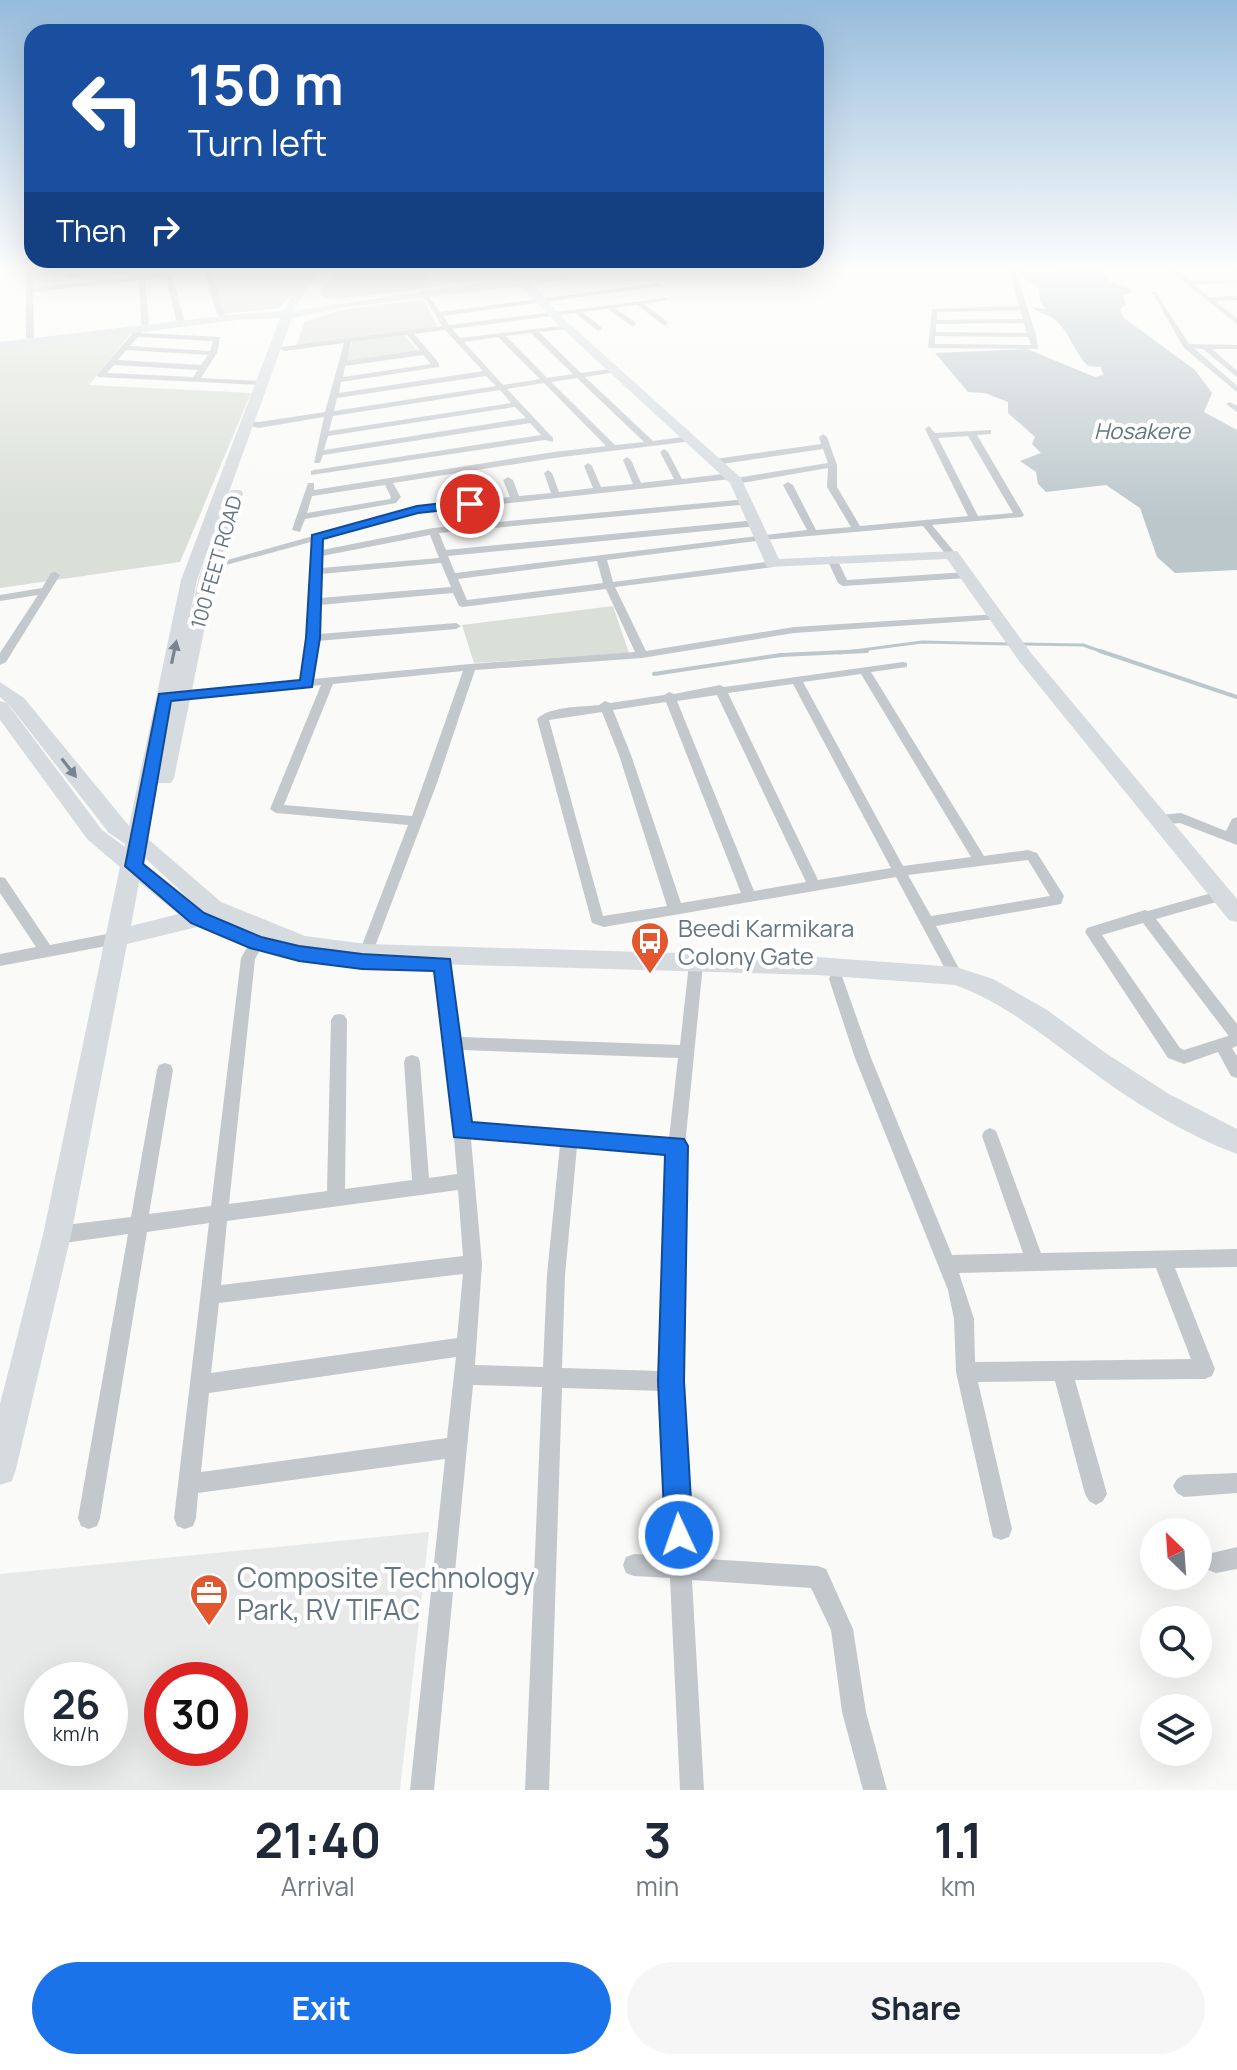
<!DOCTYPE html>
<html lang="en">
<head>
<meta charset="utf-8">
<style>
	:root { --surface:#fff; --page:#f6f6f7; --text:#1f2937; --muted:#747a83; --accent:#1a73e8 }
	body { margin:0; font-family:Manrope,sans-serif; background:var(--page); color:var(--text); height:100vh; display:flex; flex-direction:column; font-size:30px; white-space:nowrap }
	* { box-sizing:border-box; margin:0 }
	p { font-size:26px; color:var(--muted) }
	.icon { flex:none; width:44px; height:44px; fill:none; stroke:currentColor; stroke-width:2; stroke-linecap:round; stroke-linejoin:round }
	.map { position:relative; height:1790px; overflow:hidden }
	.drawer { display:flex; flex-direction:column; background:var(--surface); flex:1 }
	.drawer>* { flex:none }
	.top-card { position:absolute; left:24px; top:24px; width:800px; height:244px; border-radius:24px; box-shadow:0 8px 32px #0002; background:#1a4fa0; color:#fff; overflow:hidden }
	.needle { width:52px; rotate:335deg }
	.fabs { position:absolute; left:1140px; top:1518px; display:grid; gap:16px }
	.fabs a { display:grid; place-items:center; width:72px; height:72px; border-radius:50%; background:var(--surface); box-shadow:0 8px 32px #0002; font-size:40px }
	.speed { position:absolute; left:24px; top:1662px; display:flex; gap:16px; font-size:40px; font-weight:700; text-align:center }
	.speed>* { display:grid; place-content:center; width:104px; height:104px; border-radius:50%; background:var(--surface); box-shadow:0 8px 32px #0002; line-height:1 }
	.speed small { font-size:20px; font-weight:400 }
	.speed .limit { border:12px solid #d22; background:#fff; color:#111 }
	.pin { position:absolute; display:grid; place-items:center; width:68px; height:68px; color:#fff; margin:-34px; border:4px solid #fff; border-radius:50%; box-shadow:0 2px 8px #0007 }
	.me { position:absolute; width:88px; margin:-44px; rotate:357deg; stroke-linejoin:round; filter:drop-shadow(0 0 6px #0008) }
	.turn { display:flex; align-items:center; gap:28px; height:168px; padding:0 32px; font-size:36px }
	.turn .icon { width:104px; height:104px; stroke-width:2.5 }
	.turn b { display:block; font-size:56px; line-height:68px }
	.then { display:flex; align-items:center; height:76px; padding:0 32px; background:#0003; gap:16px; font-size:30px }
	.eta { display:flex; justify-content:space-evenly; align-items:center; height:136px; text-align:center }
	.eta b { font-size:48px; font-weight:700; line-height:56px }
	.primary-button { display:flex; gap:16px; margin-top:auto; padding:16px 32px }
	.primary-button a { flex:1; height:92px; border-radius:48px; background:var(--accent); color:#fff; font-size:32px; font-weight:700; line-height:92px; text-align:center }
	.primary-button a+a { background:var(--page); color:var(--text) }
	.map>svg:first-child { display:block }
	.built { fill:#e8e9e9; fill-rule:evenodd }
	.green { fill:#dadfd7 }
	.water { fill:#bbc7cb }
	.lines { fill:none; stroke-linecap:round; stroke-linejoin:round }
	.stream-far1 { stroke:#bbc7cb; stroke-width:3 }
	.stream { stroke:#bbc7cb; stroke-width:4 }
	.street { fill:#c3c8cc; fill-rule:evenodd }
	.secondary { fill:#d6dbdf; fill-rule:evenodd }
	.oneway { fill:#768591 }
	.route { fill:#1a73e8; stroke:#114b97; stroke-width:2 }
	.labels { text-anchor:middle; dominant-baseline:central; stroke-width:8; stroke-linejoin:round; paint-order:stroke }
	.far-street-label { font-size:20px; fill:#657683; stroke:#fff }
	.far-water-label { font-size:22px; font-style:italic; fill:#60757c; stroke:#fff }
	.poi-label { font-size:24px; fill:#657683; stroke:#fff; text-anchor:start }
	.near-poi-label { font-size:28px; fill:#657683; stroke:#fff; text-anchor:start }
</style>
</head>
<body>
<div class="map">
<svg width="1237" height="1790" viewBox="0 0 1237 1790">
	<rect width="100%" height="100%" fill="#fafaf8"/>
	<path class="built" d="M429 1532 400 1790H0V1574ZM42 1680H110V1748H42ZM162 1680H230V1748H162Z"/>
	<g class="green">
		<path d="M252 267 314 270 279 308 223 314 211 272Z"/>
		<path d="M341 267H422L434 287 337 299 324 298 319 293Z"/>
		<path d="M423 299 438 327 296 346 305 322 340 310Z"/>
		<path d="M131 333 89 385 251 393 180 562 0 588V350Z"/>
		<path d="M403 335 419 352 346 362 352 342Z"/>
		<path d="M613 606 629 653 474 663 462 625Z"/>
	</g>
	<path class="water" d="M1053 267H1100L1110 282 1130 288 1131 293 1123 295 1126 305 1120 309 1124 318 1195 370 1212 393 1204 412 1237 430V570L1175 573 1157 557 1140 508 1106 485 1046 492 1038 484 1036 472 1020 461 1041 453 1032 444 1035 437 1008 413V402L985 393 968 392 935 353 1027 349 1095 377 1103 375 1101 367 1088 366C1074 352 1070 332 1054 319 1047 314 1038 313 1032 307L1046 309 1040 301 1039 288 1014 270 1059 276Z"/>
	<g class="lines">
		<g class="stream-far1">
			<path d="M1022 644 1083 645 1106 653"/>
			<path d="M839 653 922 642 1009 644"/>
		</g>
		<g class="stream">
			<path d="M1100 651 1237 697"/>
			<path d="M654 674 781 655 867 651"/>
		</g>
		<g class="street">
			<path d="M26 267H32L33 288 165 273 164 267H170L172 273 203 269V267L210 269 247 267 211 273 225 315 221 317 217 315 205 273 173 277 184 320 180 322 176 320 166 277 145 280 149 324 145 326 141 324 139 280 33 292 34 338 30 340 26 338Z"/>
			<path d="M136 267H154L68 278 65 276Z"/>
			<path d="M297 267H317L323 269 320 271Z"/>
			<path d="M475 267H494L433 275 430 273Z"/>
			<path d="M1008 267H1014L1036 335 1038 349 928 348 932 309 1019 306ZM1020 310 1023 319 937 320V312ZM1024 323 1027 333 936 332V324ZM935 336 1028 337 1031 345 935 344Z"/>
			<path d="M1165 267H1172L1190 281 1237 279V283L1194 285 1210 297 1237 296V300L1215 301 1237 318V324Z"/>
			<path d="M1226 267 1237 269V274Z"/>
			<path d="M659 283 661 286 443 316 449 325 667 298V300L644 304 668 322 665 326 637 305 615 308 636 323 633 327 608 309 582 312 601 327 602 329 598 331 575 313 452 329 460 338 569 325 566 329 539 332 581 373 616 368V372L585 377 653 441 690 436 694 439 693 441 554 458 393 483 401 497 396 503 305 519 300 532 292 530 308 483H314V490L554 452 606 446 544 383 507 389 553 438V442L545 440 311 475V471L314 470 541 435 530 423 323 455 320 463H314L324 417 259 428 242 424 246 421 259 422 325 412 344 343 284 351 280 349 281 347 442 326 421 292 424 290 440 312ZM445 330 483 371 339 393 341 382 439 367V363L414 334ZM531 333 573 374 547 378 506 336ZM407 335 420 350 347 361 351 342ZM498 337 540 379 503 385 464 342ZM423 355 431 364 343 377 345 366ZM486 376 496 386 334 411 337 398ZM577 378 644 442 615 445 551 382ZM500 390 511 403 329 431 333 416ZM515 407 526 418 324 450 328 436ZM385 485 391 497 390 499 307 513 312 496Z"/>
			<path d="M1152 292H1156L1189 344 1237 345V349H1212L1237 371V377L1203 349 1194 348 1237 386V392L1184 348Z"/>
			<path d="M138 327 145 329 141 333 220 337 217 353 201 378 261 381 265 383 261 385 98 377 97 375ZM138 337 213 341 210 351 130 346ZM126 350 208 355 201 365 118 360ZM114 365 198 370 193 377 107 373Z"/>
			<path d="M1230 402 1237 406V412L1226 404Z"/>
			<path d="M929 426 935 433 991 430V434L977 435 1024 515 1022 517 932 525 956 554 951 557 947 556 923 526 764 540 607 560 613 582 773 561 778 564 773 567 615 587 646 651 794 627 998 614 1002 615V619L794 633 642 658 475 670 437 783 371 957H361L359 953 408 825 276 813 270 809 321 685 175 700 169 696 175 692 302 680 308 638 312 546 317 543 322 546V550L433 528 747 499 750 500V504L439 533 446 550 757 520 762 523 757 526 448 556 455 573 807 530 783 485 788 482 793 485 816 530 851 527 827 487 828 468 736 484 731 481 736 478 828 463 823 449 715 465 711 462 715 459 821 444 819 437 823 434 827 437 837 465V487L860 526 968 516 925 429ZM968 436 1013 513 978 516 938 438ZM430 535 439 558 321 568 322 556ZM597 561 603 583 467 600 458 579ZM441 563 451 587 320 598 321 574ZM606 589 635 652 470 664 313 679 318 641 456 629 461 626 456 623 319 634 320 605 453 593 459 606 463 607ZM463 671 412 816 284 805 333 684Z"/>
			<path d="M664 449 668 452 682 479 731 473 736 476 731 479 417 513 215 568 206 566 417 507 510 497 503 480 508 477 513 480 519 496 551 493 544 473 548 470 552 473 559 492 593 488 584 466 588 463 592 466 601 487 633 484 623 460 627 457 631 460 641 483 674 479 660 452Z"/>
			<path d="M832 556 837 559 847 580 967 572 972 575 967 578 843 586 838 583 827 559Z"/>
			<path d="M55 572 60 575 6 662 0 665V653L38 595 0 601V595L42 588 51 573Z"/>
			<path d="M903 662 907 663V667L871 672 984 856 1028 850 1037 853 1064 896 1061 904 936 926 963 976 961 980H951L896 877 604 927 592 923 537 719C550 706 581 707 599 705L605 701 610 703 664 695 669 692 674 694 720 685 724 687ZM861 674 971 857 903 866 803 682ZM793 684 891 868 818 880 728 693ZM717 695 806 882 754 891 677 701ZM666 702 741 893 681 903 631 755 613 710ZM602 712 619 755 667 906 603 916 549 720ZM1028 860 1050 896 931 916 908 875Z"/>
			<path d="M1181 813 1226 831 1232 819 1237 817V845L1180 823 1160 825 1153 820 1160 815Z"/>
			<path d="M0 877 5 878 50 945 117 932 122 934 124 938 122 942 117 944 0 966V954L36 947 0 893Z"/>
			<path d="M1222 890 1229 895 1227 899 1156 919 1237 1024V1046L1232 1048 1237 1056V1078L1231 1076 1218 1052 1184 1064 1168 1058 1085 932 1087 928 1145 910 1148 911ZM1143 923 1228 1035V1036L1184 1050 1180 1048 1102 935Z"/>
			<path d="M257 937 262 939 264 943 255 959 229 1204 327 1191 331 1020 334 1015 339 1014 344 1015 347 1020 345 1189 412 1180 404 1062 406 1057 412 1055 418 1057 420 1062 429 1178 457 1174 446 1043 436 964 438 960H448L450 964 461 1037 680 1045 689 964 691 960H701L703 964 685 1146 681 1381 691 1558 818 1566 826 1569 853 1629 866 1712 887 1790H863L842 1712 831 1630 811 1588 692 1580 704 1790H680L670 1578 634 1576 626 1573 623 1565 626 1557 634 1554 669 1556 662 1391 562 1388 549 1790H525L542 1387 473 1385 434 1790H410L445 1459 198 1493 196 1518 193 1526 185 1529 177 1526 174 1518 209 1223 147 1232 100 1518 97 1526 89 1529 81 1526 78 1518 128 1234 57 1244 51 1241 48 1235 51 1229 57 1226 131 1217 157 1070 159 1065 165 1063 171 1065 173 1070 149 1214 211 1206 241 958 252 939ZM463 1050 678 1058 669 1138 469 1124ZM471 1139 560 1145 547 1275 543 1367 475 1365 482 1264ZM577 1147 668 1153 661 1371 562 1368 565 1275ZM458 1190 463 1256 221 1285 227 1221ZM463 1274 457 1338 211 1373 219 1303ZM456 1357 447 1438 201 1472 209 1393Z"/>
			<path d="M836 973 841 975 843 979 871 1058 952 1255 1023 1253 982 1136 984 1131 990 1128 996 1131 998 1136 1041 1253 1237 1249V1267L1175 1268 1215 1369 1212 1376 1205 1379 1075 1380 1107 1494 1103 1501 1096 1505 1089 1501 1085 1494 1055 1381 978 1382 1012 1529 1009 1537 1001 1540 993 1537 956 1372 954 1319 948 1290 855 1058 829 979 831 975ZM1156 1268 1191 1359 975 1362 974 1319 959 1273Z"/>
			<path d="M1237 1473V1493L1184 1497 1177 1493 1173 1486 1177 1479 1184 1475Z"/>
			<path d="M1237 1547V1569L1216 1573 1208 1570 1205 1562 1208 1554Z"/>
		</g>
		<path class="secondary" d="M316 267H326L306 289 294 311 522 277 651 267 646 270 532 284 564 319 741 478 779 559 957 551 1031 653 1237 899V922L1229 920 1019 661 947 559 767 567 730 483 556 323 521 286 348 307 292 318 197 580 189 620 199 577 229 493 231 490H241L243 493 215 577 174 778 171 783H158L147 838 221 902 305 936 366 944 817 957 956 967 993 979 1047 1010 1107 1054 1169 1094 1237 1129V1154C1184 1134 1131 1101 1086 1067 1045 1037 1005 1003 955 985L817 975 366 962 303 954 244 930 242 939 234 942 197 927 127 944 71 1235 16 1469 12 1481 0 1485V1404L43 1235 120 867 88 840 0 720V701L7 703 102 830 125 847V844L109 833 10 706 0 697V682L24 698 129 826 181 580 280 318 237 320 0 350V342L237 314 283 311 298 286ZM144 857 187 897 143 862ZM139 882 178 914 131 926Z"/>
	</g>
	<defs><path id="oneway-solid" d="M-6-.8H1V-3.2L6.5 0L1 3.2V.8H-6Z" transform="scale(2)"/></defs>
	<g class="oneway">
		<use href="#oneway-solid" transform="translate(174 652) rotate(-78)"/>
		<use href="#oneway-solid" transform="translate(69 768) rotate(52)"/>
	</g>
	<linearGradient id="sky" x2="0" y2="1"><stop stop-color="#96bcdc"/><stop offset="0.52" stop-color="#fdfdfc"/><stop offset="1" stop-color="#fdfdfc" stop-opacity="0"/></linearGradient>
	<rect width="1237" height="517" fill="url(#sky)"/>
	<path class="route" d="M470 500 476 504 474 507 418 513 323 539 320 638 312 687 171 701 143 864 204 913 261 937 299 946 362 954 450 959 472 1122 684 1139 688 1146 684 1381 693 1535 689 1545 679 1549 669 1545 665 1535 658 1381 665 1155 454 1137 434 971 362 969 299 961 250 948 191 923 125 866 159 694 300 680 306 638 312 535 417 506Z"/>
	<defs>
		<g id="bus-pin" transform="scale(2)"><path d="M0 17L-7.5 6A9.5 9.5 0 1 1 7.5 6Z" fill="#e4572e" stroke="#fff"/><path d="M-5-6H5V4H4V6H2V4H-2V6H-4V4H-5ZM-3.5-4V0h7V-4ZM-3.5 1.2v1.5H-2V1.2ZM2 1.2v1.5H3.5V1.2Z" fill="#fff"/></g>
		<g id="office-pin" transform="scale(2)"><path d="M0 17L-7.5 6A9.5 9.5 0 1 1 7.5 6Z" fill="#e4572e" stroke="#fff"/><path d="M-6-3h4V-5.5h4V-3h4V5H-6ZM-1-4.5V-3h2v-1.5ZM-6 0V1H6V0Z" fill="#fff"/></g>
	</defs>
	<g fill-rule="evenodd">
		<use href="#bus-pin" x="650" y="941"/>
		<use href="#office-pin" x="209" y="1593"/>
	</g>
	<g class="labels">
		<g class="far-street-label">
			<text transform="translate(216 562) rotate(-74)">100 FEET ROAD</text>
		</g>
		<g class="far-water-label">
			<text x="1142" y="431">Hosakere</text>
		</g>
		<g class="poi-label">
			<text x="678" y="927">Beedi Karmikara<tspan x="678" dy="28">Colony Gate</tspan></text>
		</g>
		<g class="near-poi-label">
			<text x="237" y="1577">Composite Technology<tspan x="237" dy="32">Park, RV TIFAC</tspan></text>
		</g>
	</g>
</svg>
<div class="fabs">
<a><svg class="needle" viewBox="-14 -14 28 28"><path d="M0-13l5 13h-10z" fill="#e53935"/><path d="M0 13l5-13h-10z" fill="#747a83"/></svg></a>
<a><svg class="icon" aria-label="search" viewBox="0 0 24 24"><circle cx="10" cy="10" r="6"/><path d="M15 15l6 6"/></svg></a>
<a><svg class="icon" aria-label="layers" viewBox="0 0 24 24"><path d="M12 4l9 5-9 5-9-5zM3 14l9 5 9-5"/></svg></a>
</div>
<div class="speed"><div>26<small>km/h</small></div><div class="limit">30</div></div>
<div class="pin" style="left:470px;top:504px;background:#d93025"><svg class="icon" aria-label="arrive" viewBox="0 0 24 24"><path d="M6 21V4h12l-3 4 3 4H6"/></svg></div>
<svg class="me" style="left:679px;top:1535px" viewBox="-20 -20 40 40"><circle r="17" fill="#1a73e8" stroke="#fff" stroke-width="3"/><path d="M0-11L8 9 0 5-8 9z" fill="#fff"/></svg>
<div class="top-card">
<div class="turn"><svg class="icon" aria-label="left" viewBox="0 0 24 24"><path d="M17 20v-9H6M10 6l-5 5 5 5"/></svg><div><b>150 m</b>Turn left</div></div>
<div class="then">Then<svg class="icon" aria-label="right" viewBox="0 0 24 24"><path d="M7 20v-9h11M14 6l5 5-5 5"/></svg></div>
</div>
</div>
<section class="drawer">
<div class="eta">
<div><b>21:40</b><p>Arrival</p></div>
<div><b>3</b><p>min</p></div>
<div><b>1.1</b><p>km</p></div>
</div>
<div class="primary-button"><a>Exit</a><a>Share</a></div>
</section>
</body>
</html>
